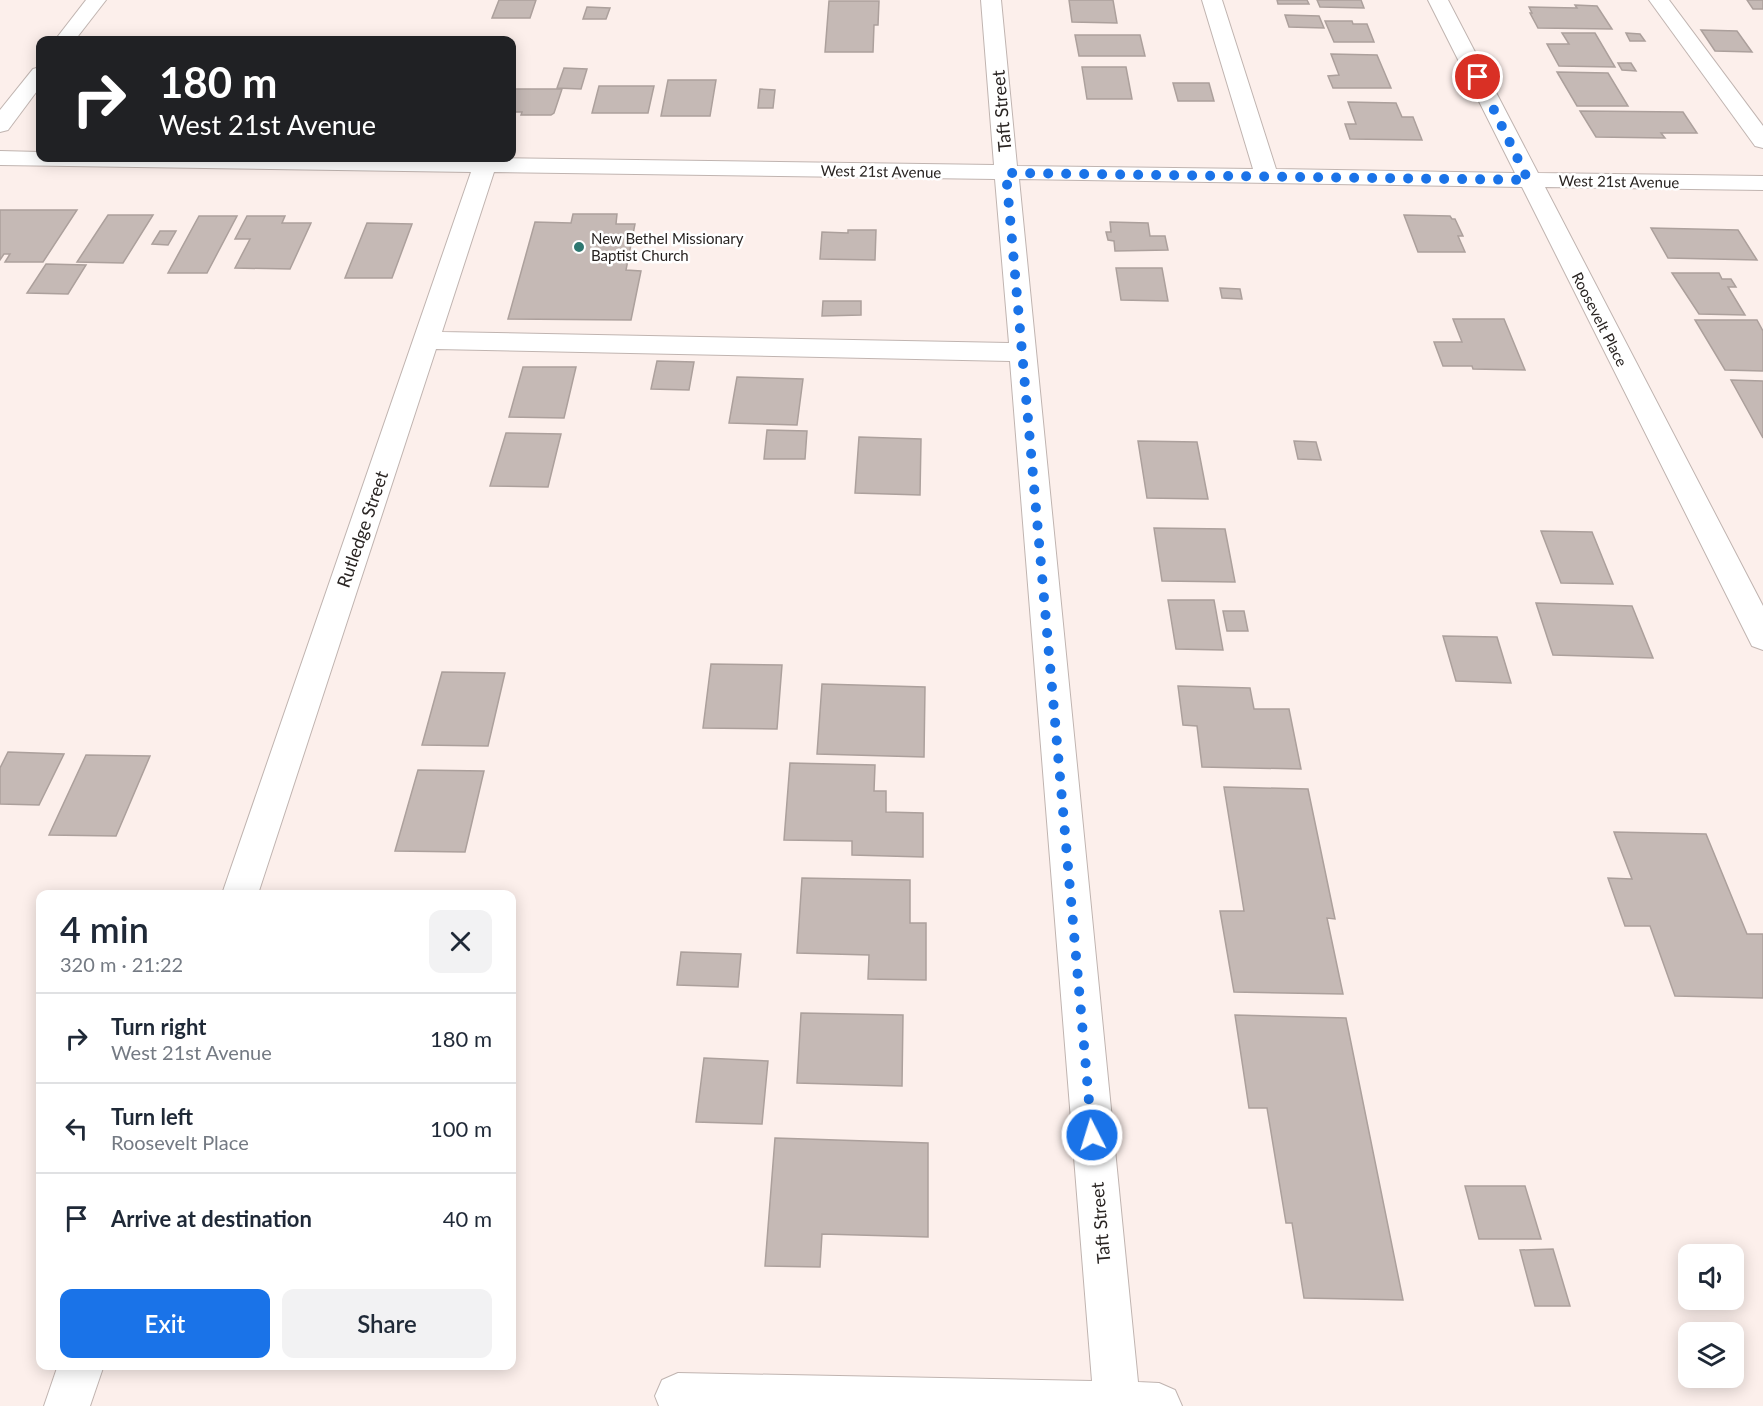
<!DOCTYPE html>
<html lang="en">
<head>
<meta charset="utf-8">
<style>
	:root { --surface:#fff; --page:#f2f2f3; --text:#1f2937; --muted:#747a83; --line:#e0e1e3; --accent:#1a73e8 }
	body { margin:0; font-family:Lato,sans-serif; background:var(--page); color:var(--text); height:100vh; display:flex; flex-direction:column; font-size:22px; white-space:nowrap }
	* { box-sizing:border-box; margin:0 }
	p { font-size:20px; color:var(--muted) }
	.icon { flex:none; width:33px; height:33px; fill:none; stroke:currentColor; stroke-width:2; stroke-linecap:round; stroke-linejoin:round }
	.map { position:relative; flex:1; overflow:hidden }
	.side { position:absolute; left:36px; top:890px; width:480px; height:480px; display:flex; flex-direction:column; background:var(--surface); border-radius:12px; box-shadow:0 3px 15px #0003 }
	.side>* { flex:none }
	.banner { position:absolute; left:36px; top:36px; width:480px; height:126px; border-radius:12px; box-shadow:0 3px 15px #0003; background:#202124; color:#fff; overflow:hidden }
	.fabs { position:absolute; left:1678px; top:1244px; display:grid; gap:12px }
	.fabs a { display:grid; place-items:center; width:66px; height:66px; border-radius:12px; background:var(--surface); box-shadow:0 3px 15px #0003; font-size:30px }
	.pin { position:absolute; display:grid; place-items:center; width:51px; height:51px; color:#fff; margin:-26px; border:3px solid #fff; border-radius:50%; box-shadow:0 2px 6px #0007 }
	.me { position:absolute; width:66px; margin:-33px; rotate:355deg; stroke-linejoin:round; filter:drop-shadow(0 0 4px #0008) }
	.turn { display:flex; align-items:center; gap:21px; height:126px; padding:0 24px; font-size:27px }
	.turn .icon { width:78px; height:78px; stroke-width:2.5 }
	.turn b { display:block; font-size:42px; line-height:51px }
	.round { display:grid; place-items:center; flex:none; width:63px; height:63px; border-radius:12px; background:var(--page) }
	.summary { display:flex; align-items:center; justify-content:space-between; height:102px; padding:0 24px }
	h1 { font-size:36px; font-weight:600; line-height:45px }
	.cta { display:flex; gap:12px; margin-top:auto; padding:12px 24px }
	.cta a { flex:1; height:69px; border-radius:12px; background:var(--accent); color:#fff; font-size:24px; font-weight:600; line-height:69px; text-align:center }
	.cta a+a { background:var(--page); color:var(--text) }
	ul { padding:0; list-style:none }
	li { display:flex; align-items:center; gap:18px; height:90px; padding:0 24px; border-top:2px solid var(--line) }
	li div { flex:1 }
	li b { display:block; font-size:22px }
	li em { font-style:normal }
	.map>svg:first-child { display:block }
	.building { fill:#c5b9b5; stroke:#aca09c; stroke-width:1.5 }
	.lines { fill:none; stroke-linecap:round; stroke-linejoin:round }
	.minor-casing { stroke:#c0b4b0; stroke-width:2 }
	.minor { fill:#fff; fill-rule:evenodd }
	.route { stroke:#1a73e8; stroke-width:10; stroke-dasharray:0 18 }
	.poi-dot { fill:#2e7770; stroke:#fff; stroke-width:2 }
	.labels { text-anchor:middle; dominant-baseline:central; stroke-width:5; stroke-linejoin:round; paint-order:stroke }
	.far-street-label { font-size:15px; fill:#292422; stroke:#fff }
	.far-poi-label { font-size:15px; fill:#292422; stroke:#fff; text-anchor:start }
	.street-label { font-size:18px; fill:#292422; stroke:#fff }
</style>
</head>
<body>
<div class="map">
<svg width="1763" height="1406" viewBox="0 0 1763 1406">
	<rect width="100%" height="100%" fill="#fcefeb"/>
	<g class="building">
		<path d="M499 0H536L530 18H492Z"/>
		<path d="M1069 0H1113L1117 23 1072 22Z"/>
		<path d="M1277 0H1307L1309 4H1278Z"/>
		<path d="M1317 0H1361L1364 8 1320 7Z"/>
		<path d="M1747 0H1763V9H1753Z"/>
		<path d="M829 1H879L878 25H874L873 52H825Z"/>
		<path d="M1575 5 1597 6 1612 29 1538 28 1530 13H1532L1529 7 1577 8Z"/>
		<path d="M587 7 610 8 606 19H583Z"/>
		<path d="M1285 15 1319 16 1324 28 1289 27Z"/>
		<path d="M1325 21H1352L1353 24H1367L1374 42H1334Z"/>
		<path d="M1701 30 1737 31 1752 52 1715 51Z"/>
		<path d="M1562 33H1595L1615 67 1559 66 1547 44H1569Z"/>
		<path d="M1626 33 1640 34 1645 41H1630Z"/>
		<path d="M1075 35H1140L1145 56H1079Z"/>
		<path d="M1331 54 1377 55 1391 88H1333L1328 76 1339 75Z"/>
		<path d="M1618 63H1631L1636 71 1622 70Z"/>
		<path d="M1082 67H1126L1132 99H1087Z"/>
		<path d="M564 68 587 69 581 89 557 88Z"/>
		<path d="M1557 72 1608 73 1628 106H1577Z"/>
		<path d="M668 80H716L710 116H661Z"/>
		<path d="M1173 83H1209L1214 101H1178Z"/>
		<path d="M599 86H654L648 113H592Z"/>
		<path d="M512 89H562L554 113 551 115H521L522 112H512Z"/>
		<path d="M760 89 775 90 773 108H758Z"/>
		<path d="M1348 102 1396 103 1402 117H1413L1422 140 1350 139 1345 124H1356Z"/>
		<path d="M1580 111 1683 112 1697 133H1661L1665 138 1596 137Z"/>
		<path d="M0 210H77L43 262H5L10 254H4L0 260Z"/>
		<path d="M573 214H617L616 224H635L626 270 641 271 631 320 508 319 535 222 571 223Z"/>
		<path d="M108 215H153L123 263 77 262Z"/>
		<path d="M1404 215 1450 216 1452 219H1455L1463 236H1458L1465 252H1418Z"/>
		<path d="M199 216H237L207 273H168Z"/>
		<path d="M247 216H285L282 223H311L290 269 235 268 250 239H235Z"/>
		<path d="M1110 222 1148 223 1150 236H1165L1168 250 1115 251 1114 241 1108 240 1106 232H1111Z"/>
		<path d="M367 223 412 224 392 278H345Z"/>
		<path d="M1651 228 1738 230 1757 260 1668 258Z"/>
		<path d="M848 230H876L875 260 820 259 822 232 848 233Z"/>
		<path d="M160 231H176L168 245 152 244Z"/>
		<path d="M46 264 86 265 68 294 27 293Z"/>
		<path d="M1116 268H1162L1168 301 1121 300Z"/>
		<path d="M1672 273H1719L1722 279H1731L1736 287H1728L1745 315 1699 314Z"/>
		<path d="M1220 288 1240 289 1242 299 1222 298Z"/>
		<path d="M823 301H861V315L822 316Z"/>
		<path d="M1453 319H1504L1525 370 1473 369 1472 366H1443L1434 342H1462Z"/>
		<path d="M1695 320H1757L1763 331V371L1725 370Z"/>
		<path d="M657 361 694 362 689 390 651 389Z"/>
		<path d="M523 367H576L564 418 509 417Z"/>
		<path d="M737 377 803 379 797 425 729 423Z"/>
		<path d="M1731 380 1763 381V438Z"/>
		<path d="M767 430 807 431 805 459H764Z"/>
		<path d="M506 433 561 434 548 487 490 486Z"/>
		<path d="M859 437 921 439 920 495 855 493Z"/>
		<path d="M1138 441 1197 442 1208 499 1147 498Z"/>
		<path d="M1294 441 1316 442 1321 460 1298 459Z"/>
		<path d="M1154 528 1225 529 1235 582 1162 581Z"/>
		<path d="M1541 531 1592 532 1613 584 1561 583Z"/>
		<path d="M1168 600H1214L1223 650 1176 649Z"/>
		<path d="M1536 603 1632 606 1653 658 1553 655Z"/>
		<path d="M1223 611H1244L1248 631H1227Z"/>
		<path d="M1443 636 1497 637 1511 683 1456 681Z"/>
		<path d="M711 664 782 665 777 729 703 728Z"/>
		<path d="M442 672 505 673 488 746 422 745Z"/>
		<path d="M822 684 925 687 924 757 817 754Z"/>
		<path d="M1178 686 1250 688 1254 709H1289L1301 769 1202 767 1197 726 1183 725Z"/>
		<path d="M8 752 64 754 39 805 0 804V768Z"/>
		<path d="M86 755 150 756 116 836 49 835Z"/>
		<path d="M790 763 875 765 874 791H886V812L923 813V857L852 855V841L784 840Z"/>
		<path d="M418 770 484 771 465 852 395 851Z"/>
		<path d="M1224 787 1308 789 1335 919 1327 918 1343 994 1234 992 1220 911H1244Z"/>
		<path d="M1614 832 1706 834 1747 934H1763V998L1675 996 1650 926H1625L1608 878 1632 879Z"/>
		<path d="M802 878 910 880V923H926V980L868 979 869 955 797 953Z"/>
		<path d="M681 952 741 954 738 987 677 985Z"/>
		<path d="M801 1013 903 1015 902 1086 797 1083Z"/>
		<path d="M1235 1015 1346 1018 1403 1300 1304 1298 1292 1223H1286L1267 1108H1249Z"/>
		<path d="M704 1058 768 1061 762 1124 696 1122Z"/>
		<path d="M775 1138 928 1143V1237L822 1234 820 1267 765 1266Z"/>
		<path d="M1465 1186H1525L1541 1239H1479Z"/>
		<path d="M1553 1249 1570 1306H1535L1520 1250Z"/>
	</g>
	<g class="lines">
		<g class="minor-casing">
			<g id="minor">
				<path d="M86 0H106L75 40H55Z"/>
				<path d="M981 0H1001L1017 166 1253 169 1202 0H1222L1276 169 1515 173 1428 0H1448L1538 173 1763 176V190L1545 187 1763 606V650L1752 646 1522 187 1019 179 1138 1382 1159 1383 1175 1390 1182 1406H659L655 1396 662 1380 678 1373 1092 1381 1010 361 436 349 258 894H222L471 172 0 165V151L40 152V158H486L994 165ZM494 172 995 179 1009 343 442 332Z"/>
				<path d="M1649 0H1669L1763 126V148L1755 146Z"/>
				<path d="M40 67V87L8 130 0 132V110L33 69Z"/>
				<path d="M58 1365H104L90 1406H44Z"/>
			</g>
		</g>
		<use href="#minor" class="minor"/>
	</g>
	<g class="lines">
		<path class="route" d="M1092 1135 1006 173 1528 180 1478 77"/>
	</g>
	<circle class="poi-dot" cx="579" cy="247" r="6"/>
	<g class="labels">
		<g class="far-street-label">
			<text transform="translate(881 171) rotate(1)">West 21st Avenue</text>
			<text transform="translate(1619 181) rotate(1)">West 21st Avenue</text>
			<text transform="translate(1600 319) rotate(63)">Roosevelt Place</text>
		</g>
		<g class="far-poi-label">
			<text x="591" y="238">New Bethel Missionary<tspan x="591" dy="17">Baptist Church</tspan></text>
		</g>
		<g class="street-label">
			<text transform="translate(1001 111) rotate(-95)">Taft Street</text>
			<text transform="translate(362 529) rotate(-71)">Rutledge Street</text>
			<text transform="translate(1100 1223) rotate(-95)">Taft Street</text>
		</g>
	</g>
</svg>
<div class="fabs">
<a><svg class="icon" aria-label="sound" viewBox="0 0 24 24"><path d="M4 9h4l5-4v14l-5-4H4zM17 9q2 3 0 6"/></svg></a>
<a><svg class="icon" aria-label="layers" viewBox="0 0 24 24"><path d="M12 4l9 5-9 5-9-5zM3 14l9 5 9-5"/></svg></a>
</div>
<div class="pin" style="left:1478px;top:77px;background:#d93025"><svg class="icon" aria-label="arrive" viewBox="0 0 24 24"><path d="M6 21V4h12l-3 4 3 4H6"/></svg></div>
<svg class="me" style="left:1092px;top:1135px" viewBox="-20 -20 40 40"><circle r="17" fill="#1a73e8" stroke="#fff" stroke-width="3"/><path d="M0-11L8 9 0 5-8 9z" fill="#fff"/></svg>
<div class="banner">
<div class="turn"><svg class="icon" aria-label="right" viewBox="0 0 24 24"><path d="M7 20v-9h11M14 6l5 5-5 5"/></svg><div><b>180 m</b>West 21st Avenue</div></div>
</div>
<section class="side">
<div class="summary"><div><h1>4 min</h1><p>320 m · 21:22</p></div><a class="round"><svg class="icon" aria-label="close" viewBox="0 0 24 24"><path d="M6 6l12 12M18 6L6 18"/></svg></a></div>
<ul>
<li><svg class="icon" aria-label="right" viewBox="0 0 24 24"><path d="M7 20v-9h11M14 6l5 5-5 5"/></svg><div><b>Turn right</b><p>West 21st Avenue</p></div><em>180 m</em></li>
<li><svg class="icon" aria-label="left" viewBox="0 0 24 24"><path d="M17 20v-9H6M10 6l-5 5 5 5"/></svg><div><b>Turn left</b><p>Roosevelt Place</p></div><em>100 m</em></li>
<li><svg class="icon" aria-label="arrive" viewBox="0 0 24 24"><path d="M6 21V4h12l-3 4 3 4H6"/></svg><div><b>Arrive at destination</b></div><em>40 m</em></li>
</ul>
<div class="cta"><a>Exit</a><a>Share</a></div>
</section>
</div>
</body>
</html>
